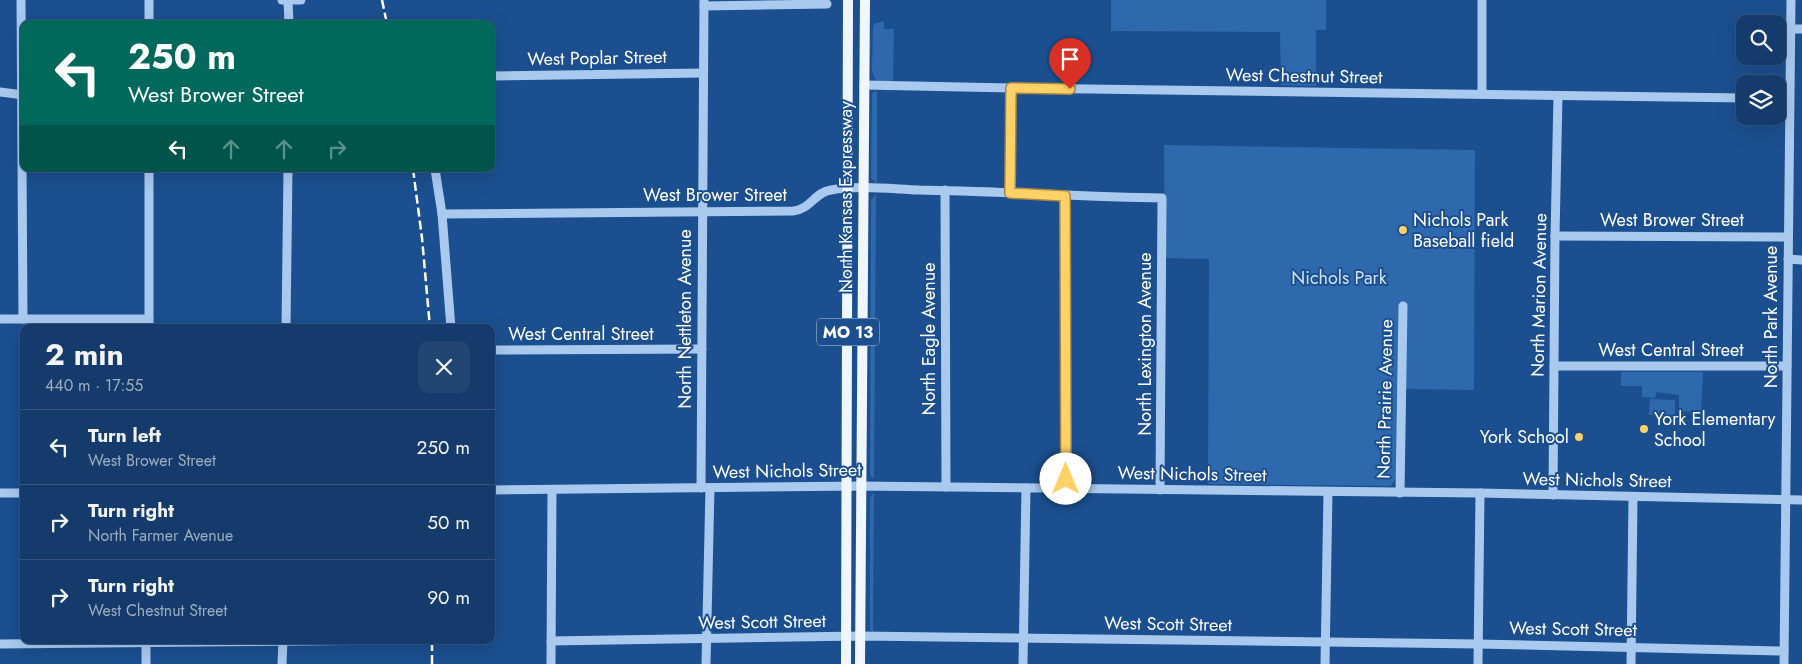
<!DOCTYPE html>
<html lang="en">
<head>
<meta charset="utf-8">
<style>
	:root { --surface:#143b6b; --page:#214673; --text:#f1f3f6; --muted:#9dadc1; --line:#33557e }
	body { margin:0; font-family:Jost,sans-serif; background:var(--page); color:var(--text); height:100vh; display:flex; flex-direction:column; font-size:19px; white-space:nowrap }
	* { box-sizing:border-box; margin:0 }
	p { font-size:16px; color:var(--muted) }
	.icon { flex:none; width:28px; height:28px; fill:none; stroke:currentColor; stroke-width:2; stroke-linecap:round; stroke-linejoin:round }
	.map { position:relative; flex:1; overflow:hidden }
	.details { position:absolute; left:20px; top:324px; width:475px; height:320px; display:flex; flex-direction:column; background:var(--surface); border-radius:10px; box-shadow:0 5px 20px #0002,0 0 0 1px var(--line) }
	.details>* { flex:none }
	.hud { position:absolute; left:20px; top:20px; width:475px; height:152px; border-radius:10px; box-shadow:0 5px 20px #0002,0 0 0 1px var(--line); background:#00695c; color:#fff; overflow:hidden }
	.fabs { position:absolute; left:1736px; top:15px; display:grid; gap:10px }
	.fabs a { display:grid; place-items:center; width:50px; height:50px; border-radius:10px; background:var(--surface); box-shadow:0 5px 20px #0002,0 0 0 1px var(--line); font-size:25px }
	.pin { position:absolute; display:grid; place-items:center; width:42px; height:42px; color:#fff; margin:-51px -21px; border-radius:50% 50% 50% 0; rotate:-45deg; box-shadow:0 0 5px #0007 }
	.pin .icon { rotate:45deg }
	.me { position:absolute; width:55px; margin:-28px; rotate:0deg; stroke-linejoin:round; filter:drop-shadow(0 0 4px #0008) }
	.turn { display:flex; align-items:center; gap:18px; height:105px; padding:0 25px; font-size:22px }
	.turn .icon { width:65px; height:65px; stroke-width:2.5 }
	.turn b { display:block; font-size:35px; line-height:42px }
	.lanes { display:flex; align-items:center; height:48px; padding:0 25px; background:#0003; justify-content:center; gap:25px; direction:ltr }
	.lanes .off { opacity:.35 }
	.round { display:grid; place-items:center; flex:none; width:52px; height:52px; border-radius:10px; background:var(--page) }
	.head { display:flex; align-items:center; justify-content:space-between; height:85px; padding:0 25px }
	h1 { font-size:30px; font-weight:700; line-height:38px }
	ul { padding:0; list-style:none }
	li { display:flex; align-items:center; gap:15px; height:75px; padding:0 25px; border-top:1px solid var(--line) }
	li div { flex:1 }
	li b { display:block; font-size:19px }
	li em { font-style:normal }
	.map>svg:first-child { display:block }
	.green { fill:#2e69ad }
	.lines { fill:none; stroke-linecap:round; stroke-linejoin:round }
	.minor { stroke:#a9c9ee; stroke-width:9 }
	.major { stroke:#f0f6ff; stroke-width:10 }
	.rail { stroke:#fff; stroke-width:2.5; stroke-dasharray:9 4; stroke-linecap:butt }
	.route-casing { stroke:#a68842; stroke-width:12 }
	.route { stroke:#ffd166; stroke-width:9 }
	.poi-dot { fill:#ffd166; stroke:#1b4f8f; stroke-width:2 }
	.labels { text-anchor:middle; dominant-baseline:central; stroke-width:4; stroke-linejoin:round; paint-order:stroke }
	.shield { fill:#1b4f8f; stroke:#bbcadd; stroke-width:1 }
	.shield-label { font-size:16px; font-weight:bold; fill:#fff }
	.street-label { font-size:18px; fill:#fff; stroke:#1b4f8f }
	.poi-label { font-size:18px; fill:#fff; stroke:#1b4f8f; text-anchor:start }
	.park-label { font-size:18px; fill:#cfe3fa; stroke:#1b4f8f }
</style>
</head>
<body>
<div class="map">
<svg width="1802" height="664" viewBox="0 0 1802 664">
	<rect width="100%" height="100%" fill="#1b4f8f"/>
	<g class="green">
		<path d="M1111 0H1326V30H1316V86L1281 85 1280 32 1111 31Z"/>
		<path d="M884 21V29H894L893 83 876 81 872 72 873 29 874 24Z"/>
		<path d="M877 91V184L871 178 872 95 873 92Z"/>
		<path d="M1164 145 1475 150 1474 390 1406 389 1403 480H1395L1391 486 1208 484 1209 259 1165 258Z"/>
		<path d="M876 194 874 479 870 475V471L871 200Z"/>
		<path d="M1621 372H1703L1701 412 1679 411V395L1656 392 1655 398 1642 397V386H1621Z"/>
		<path d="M1650 399 1675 400V415H1649Z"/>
		<path d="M874 492 873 632 870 630V498Z"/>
	</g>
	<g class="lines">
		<g class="minor">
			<path d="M21 0 23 319"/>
			<path d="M149 0V24"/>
			<path d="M282 0H301"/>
			<path d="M288 1 289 24"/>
			<path d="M704 6 827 4"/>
			<path d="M1790 29H1802"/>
			<path d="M491 76 703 73"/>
			<path d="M864 85 1011 88 1745 98"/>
			<path d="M0 92 24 95"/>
			<path d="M1482 94V0"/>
			<path d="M435 169 442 214 451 328"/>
			<path d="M945 190 946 487"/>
			<path d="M1010 193 1011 88"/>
			<path d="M1065 196 1066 488"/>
			<path d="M442 214 793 211C811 209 815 192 831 190 857 185 892 189 919 190 1000 191 1081 197 1162 198L1160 490"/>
			<path d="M1555 236 1788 237"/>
			<path d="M1788 259 1802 260"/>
			<path d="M0 319H149"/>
			<path d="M149 328V169"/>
			<path d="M286 328 288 169"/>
			<path d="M491 350 702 349"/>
			<path d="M1554 366H1787"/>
			<path d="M701 488 704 0"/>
			<path d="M491 490 861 486 1480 493 1802 500"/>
			<path d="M0 493H24"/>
			<path d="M1400 493 1403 306"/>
			<path d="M1553 495 1555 236 1558 96"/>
			<path d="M551 641 861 636 1478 644 1784 651"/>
			<path d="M0 644 394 640"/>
			<path d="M146 664V640"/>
			<path d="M282 664 283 640"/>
			<path d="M551 664 552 490"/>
			<path d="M706 664 710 488"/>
			<path d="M1023 664 1026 488"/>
			<path d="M1325 664 1328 492"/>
			<path d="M1478 664 1480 493"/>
			<path d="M1631 664 1633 497"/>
			<path d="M1784 664 1791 0"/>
		</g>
		<g class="major">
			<path d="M846 664 848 0"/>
			<path d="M860 664 865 0"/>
		</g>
		<g class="rail">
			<path d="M382 0 387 24"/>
			<path d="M413 169 422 238 430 328"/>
			<path d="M432 664V640"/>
		</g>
	</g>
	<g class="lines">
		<g class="route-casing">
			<path id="route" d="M1066 479 1065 196 1010 193 1011 88 1070 89"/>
		</g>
		<use href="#route" class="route"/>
	</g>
	<g class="poi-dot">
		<circle cx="1403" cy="230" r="5"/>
		<circle cx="1644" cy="429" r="5"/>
		<circle cx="1579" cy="437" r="5"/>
	</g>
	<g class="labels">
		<rect class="shield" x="817" y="318.5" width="62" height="27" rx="4"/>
		<g class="shield-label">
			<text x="848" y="332">MO 13</text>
		</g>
		<g class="street-label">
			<text transform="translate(597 58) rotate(-1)">West Poplar Street</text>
			<text transform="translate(1304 76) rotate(1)">West Chestnut Street</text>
			<text x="715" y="195">West Brower Street</text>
			<text transform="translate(846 197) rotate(-90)">North Kansas Expressway</text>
			<text x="1672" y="220">West Brower Street</text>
			<text transform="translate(1539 295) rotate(-89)">North Marion Avenue</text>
			<text transform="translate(1771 317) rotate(-90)">North Park Avenue</text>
			<text transform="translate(685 319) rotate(-90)">North Nettleton Avenue</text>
			<text x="581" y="334">West Central Street</text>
			<text transform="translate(929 339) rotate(-90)">North Eagle Avenue</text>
			<text transform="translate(1145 344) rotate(-90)">North Lexington Avenue</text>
			<text x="1671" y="350">West Central Street</text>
			<text transform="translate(1385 399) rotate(-89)">North Prairie Avenue</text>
			<text transform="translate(787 471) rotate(-1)">West Nichols Street</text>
			<text transform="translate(1192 474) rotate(1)">West Nichols Street</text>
			<text transform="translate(1597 480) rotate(1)">West Nichols Street</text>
			<text transform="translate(762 622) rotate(-1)">West Scott Street</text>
			<text transform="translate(1168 624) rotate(1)">West Scott Street</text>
			<text transform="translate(1573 629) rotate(1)">West Scott Street</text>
		</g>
		<g class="poi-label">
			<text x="1413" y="220">Nichols Park<tspan x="1413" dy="21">Baseball field</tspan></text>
			<text x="1654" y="419">York Elementary<tspan x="1654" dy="21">School</tspan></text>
			<text x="1569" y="437" text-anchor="end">York School</text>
		</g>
		<g class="park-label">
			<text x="1339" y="278">Nichols Park</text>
		</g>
	</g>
</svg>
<div class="fabs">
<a><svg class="icon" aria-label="search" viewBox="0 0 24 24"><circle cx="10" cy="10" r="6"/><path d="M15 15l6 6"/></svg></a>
<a><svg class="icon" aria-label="layers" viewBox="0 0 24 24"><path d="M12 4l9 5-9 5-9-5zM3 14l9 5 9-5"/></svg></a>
</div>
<div class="pin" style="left:1070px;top:89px;background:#d93025"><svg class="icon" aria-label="arrive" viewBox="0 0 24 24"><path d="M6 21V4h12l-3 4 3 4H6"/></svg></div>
<svg class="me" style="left:1066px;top:479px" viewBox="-20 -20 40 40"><circle r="19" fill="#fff"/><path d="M0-13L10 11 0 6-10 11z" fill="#ffd166"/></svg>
<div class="hud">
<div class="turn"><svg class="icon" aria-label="left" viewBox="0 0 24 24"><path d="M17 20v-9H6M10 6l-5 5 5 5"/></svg><div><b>250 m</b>West Brower Street</div></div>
<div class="lanes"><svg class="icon" aria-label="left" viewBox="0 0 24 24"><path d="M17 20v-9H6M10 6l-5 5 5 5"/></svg><svg class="icon off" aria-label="ahead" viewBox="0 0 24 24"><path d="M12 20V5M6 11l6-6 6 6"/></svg><svg class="icon off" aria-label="ahead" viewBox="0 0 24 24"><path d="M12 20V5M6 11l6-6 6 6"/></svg><svg class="icon off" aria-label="right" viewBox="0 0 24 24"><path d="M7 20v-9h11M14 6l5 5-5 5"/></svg></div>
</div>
<section class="details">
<div class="head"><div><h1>2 min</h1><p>440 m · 17:55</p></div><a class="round"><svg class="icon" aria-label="close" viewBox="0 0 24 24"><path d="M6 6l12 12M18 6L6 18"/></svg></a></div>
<ul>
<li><svg class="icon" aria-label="left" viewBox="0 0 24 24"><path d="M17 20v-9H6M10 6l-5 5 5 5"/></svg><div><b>Turn left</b><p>West Brower Street</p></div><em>250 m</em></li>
<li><svg class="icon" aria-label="right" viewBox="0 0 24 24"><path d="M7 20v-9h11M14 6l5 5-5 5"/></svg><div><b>Turn right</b><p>North Farmer Avenue</p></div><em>50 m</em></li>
<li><svg class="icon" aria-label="right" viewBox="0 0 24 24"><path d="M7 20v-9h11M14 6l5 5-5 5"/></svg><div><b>Turn right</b><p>West Chestnut Street</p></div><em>90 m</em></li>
</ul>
</section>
</div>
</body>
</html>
